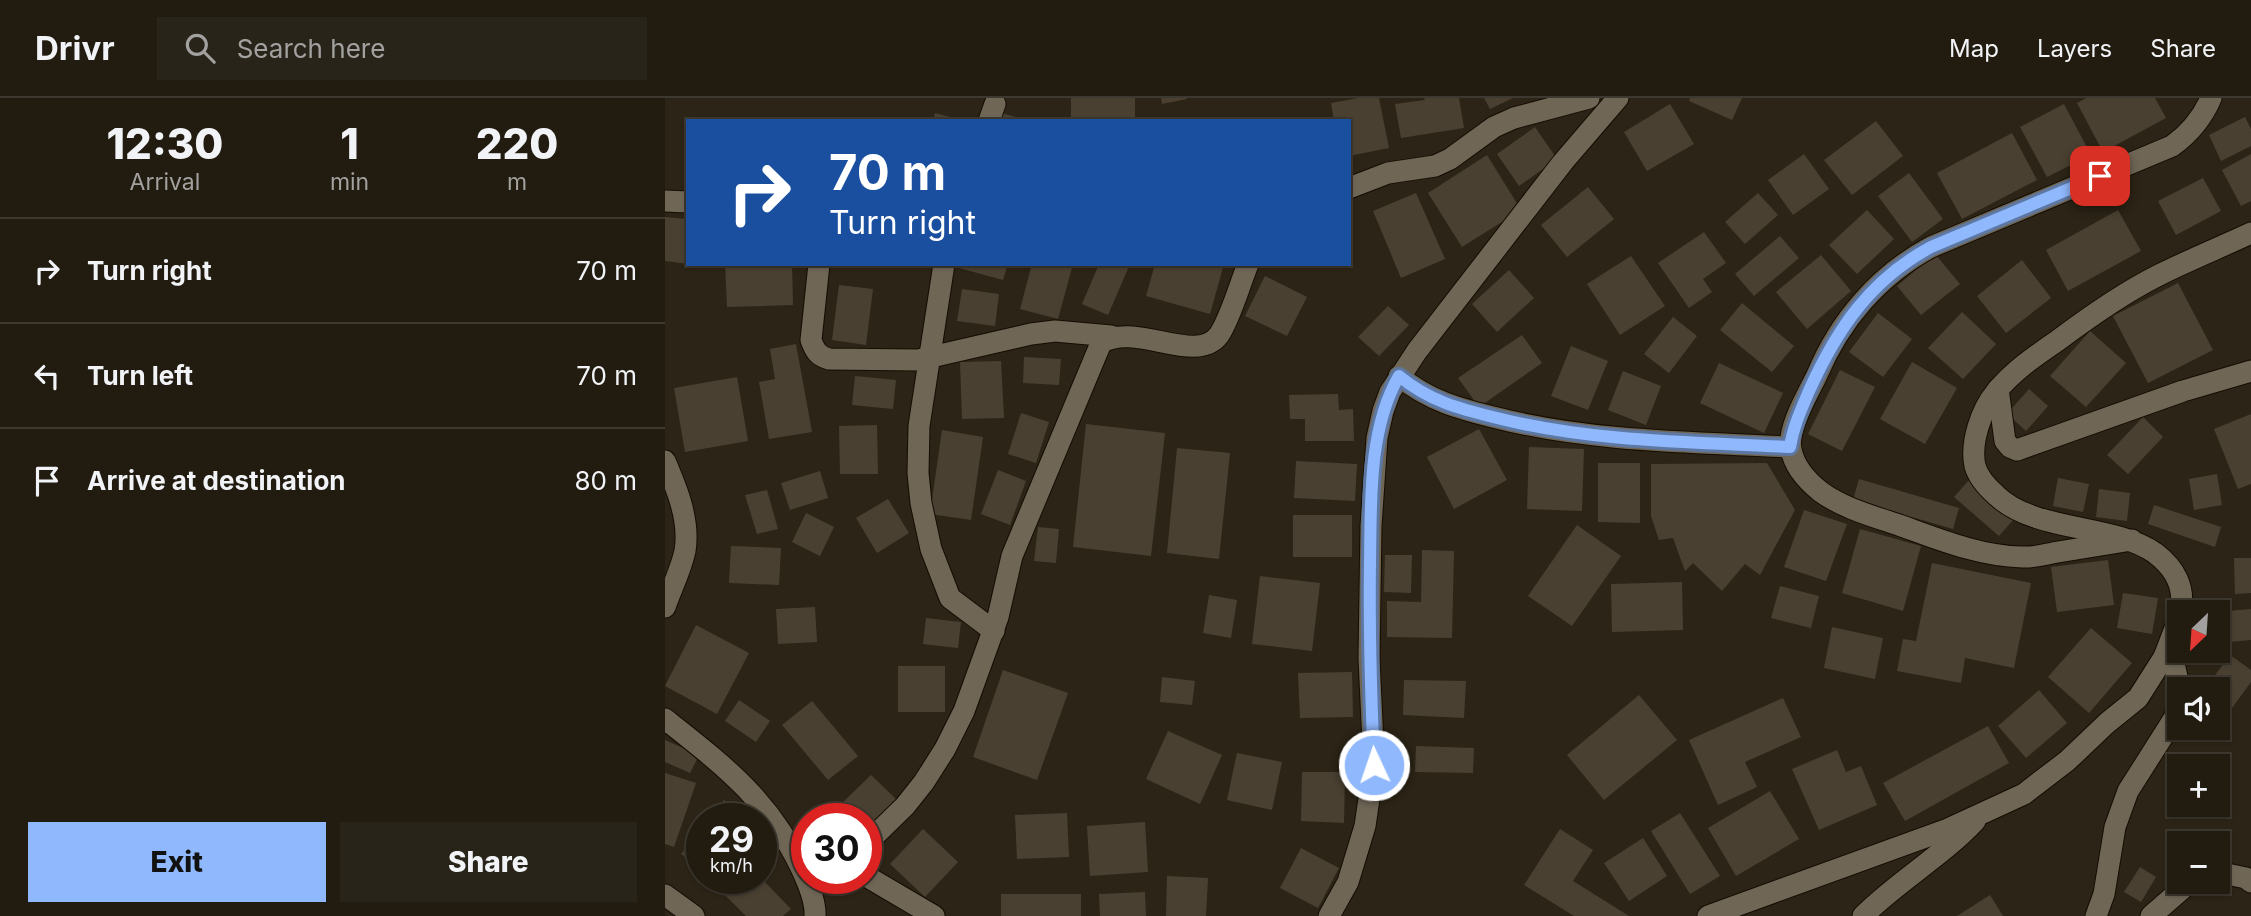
<!DOCTYPE html>
<html lang="en">
<head>
<meta charset="utf-8">
<style>
	:root { --surface:#211b10; --page:#292419; --text:#f1f3f6; --muted:#a2a19f; --line:#3e3930; --accent:#90b8fd }
	body { margin:0; font-family:Inter,sans-serif; background:var(--page); color:var(--text); height:100vh; display:flex; flex-direction:column; font-size:26px; white-space:nowrap }
	* { box-sizing:border-box; margin:0 }
	p { font-size:23px; color:var(--muted) }
	.icon { flex:none; width:38px; height:38px; fill:none; stroke:currentColor; stroke-width:2; stroke-linecap:round; stroke-linejoin:round }
	.map { position:relative; flex:1; overflow:hidden }
	.side { display:flex; flex-direction:column; background:var(--surface); width:665px }
	.side>* { flex:none }
	.banner { position:absolute; left:21px; top:21px; width:665px; height:147px; border-radius:0px; box-shadow:0 2px 5px #0004,0 0 0 2px var(--line); background:#1a4fa0; color:#fff; overflow:hidden }
	.needle { width:46px; rotate:205deg }
	.fabs { position:absolute; left:1502px; top:502px; display:grid; gap:14px }
	.fabs a { display:grid; place-items:center; width:63px; height:63px; border-radius:0px; background:var(--surface); box-shadow:0 2px 5px #0004,0 0 0 2px var(--line); font-size:35px }
	.speed { position:absolute; left:21px; top:705px; display:flex; gap:14px; font-size:35px; font-weight:700; text-align:center }
	.speed>* { display:grid; place-content:center; width:91px; height:91px; border-radius:50%; background:var(--surface); box-shadow:0 2px 5px #0004,0 0 0 2px var(--line); line-height:1 }
	.speed small { font-size:18px; font-weight:400 }
	.speed .limit { border:10px solid #d22; background:#fff; color:#111 }
	.pin { position:absolute; display:grid; place-items:center; width:60px; height:60px; color:#fff; margin:-30px; border-radius:14px; box-shadow:0 4px 10px #0006 }
	.me { position:absolute; width:77px; margin:-38px; rotate:357deg; stroke-linejoin:round; filter:drop-shadow(0 0 5px #0008) }
	.turn { display:flex; align-items:center; gap:24px; height:147px; padding:0 28px; font-size:32px }
	.turn .icon { width:91px; height:91px; stroke-width:2.5 }
	.turn b { display:block; font-size:49px; line-height:60px }
	.eta { display:flex; justify-content:space-evenly; align-items:center; height:119px; text-align:center }
	.eta b { font-size:42px; font-weight:800; line-height:49px }
	.primary-button { display:flex; gap:14px; margin-top:auto; padding:14px 28px }
	.primary-button a { flex:1; height:80px; border-radius:0px; background:var(--accent); color:#111; font-size:28px; font-weight:800; line-height:80px; text-align:center }
	.primary-button a+a { background:var(--page); color:var(--text) }
	ul { padding:0; list-style:none }
	li { display:flex; align-items:center; gap:21px; height:105px; padding:0 28px; border-top:2px solid var(--line) }
	li div { flex:1 }
	li b { display:block; font-size:26px }
	li em { font-style:normal }
	header { display:flex; align-items:center; gap:42px; box-sizing:border-box; height:98px; padding:0 35px; background:var(--surface); border-bottom:2px solid var(--line) }
	header strong { font-size:33px }
	nav { display:flex; gap:38px; margin-inline-start:auto; font-size:24px }
	.search { width:490px; height:63px; background:var(--page); display:flex; align-items:center; gap:18px; box-sizing:border-box; padding:0 24px; border-radius:0px; color:var(--muted); font-size:26px }
	main { display:flex; flex:1; min-height:0 }
	.map>svg:first-child { display:block }
	.building { fill:#494031 }
	.lines { fill:none; stroke-linecap:round; stroke-linejoin:round }
	.street-casing { stroke:#140d02; stroke-width:23 }
	.street { stroke:#6f6656; stroke-width:21 }
	.route-casing { stroke:#5e78a4; stroke-width:18 }
	.route { stroke:#90b8fd; stroke-width:12 }
</style>
</head>
<body>
<header>
<strong>Drivr</strong>
<div class="search"><svg class="icon" aria-label="search" viewBox="0 0 24 24"><circle cx="10" cy="10" r="6"/><path d="M15 15l6 6"/></svg>Search here</div>
<nav><a>Map</a><a>Layers</a><a>Share</a></nav>
</header>
<main>
<section class="side">
<div class="eta">
<div><b>12:30</b><p>Arrival</p></div>
<div><b>1</b><p>min</p></div>
<div><b>220</b><p>m</p></div>
</div>
<ul>
<li><svg class="icon" aria-label="right" viewBox="0 0 24 24"><path d="M7 20v-9h11M14 6l5 5-5 5"/></svg><div><b>Turn right</b></div><em>70 m</em></li>
<li><svg class="icon" aria-label="left" viewBox="0 0 24 24"><path d="M17 20v-9H6M10 6l-5 5 5 5"/></svg><div><b>Turn left</b></div><em>70 m</em></li>
<li><svg class="icon" aria-label="arrive" viewBox="0 0 24 24"><path d="M6 21V4h12l-3 4 3 4H6"/></svg><div><b>Arrive at destination</b></div><em>80 m</em></li>
</ul>
<div class="primary-button"><a>Exit</a><a>Share</a></div>
</section>
<div class="map">
<svg width="1586" height="818" viewBox="0 0 1586 818">
	<rect width="100%" height="100%" fill="#2c2416"/>
	<g class="building">
		<rect x="406" y="0" width="64" height="23"/>
		<path d="M496 0H521L522 1 497 6Z"/>
		<path d="M693 0H714L724 50 684 58V23H669L666 5Z"/>
		<path d="M759 0H794L799 30 736 40 730 6 760 2Z"/>
		<path d="M819 0H848L825 11Z"/>
		<path d="M1025 0H1077L1067 22 1024 3Z"/>
		<path d="M1421 0H1490L1501 20 1438 54 1412 5Z"/>
		<path d="M1005 6 1029 46 982 73 959 34Z"/>
		<path d="M1399 6 1426 57 1382 79 1355 29Z"/>
		<path d="M270 15 297 22V23H268Z"/>
		<path d="M336 15 362 22V23H333Z"/>
		<path d="M1580 19 1586 31V48L1556 63 1544 37Z"/>
		<path d="M1211 23 1238 58 1187 97 1159 62Z"/>
		<path d="M870 29 892 61 854 88 832 56Z"/>
		<path d="M1347 35 1372 82 1297 121 1272 75Z"/>
		<path d="M1139 56 1164 91 1128 117 1103 82Z"/>
		<path d="M1586 56V103L1576 108 1557 72Z"/>
		<path d="M822 57 856 112 797 149 763 95Z"/>
		<path d="M1244 75 1278 121 1247 144 1213 98Z"/>
		<path d="M1538 80 1556 113 1511 137 1493 103Z"/>
		<path d="M923 89 949 121 902 159 876 127Z"/>
		<path d="M751 95 780 161 736 180 708 113Z"/>
		<path d="M1093 95 1113 117 1080 146 1060 124Z"/>
		<path d="M1202 112 1229 141 1192 176 1164 147Z"/>
		<path d="M1453 112 1476 153 1403 193 1381 152Z"/>
		<path d="M0 119 23 121V166L0 163Z"/>
		<path d="M1039 134 1061 165 1038 181 1047 194 1024 210 993 165Z"/>
		<path d="M1115 138 1134 160 1089 198 1070 176Z"/>
		<path d="M1270 156 1295 186 1256 217 1232 188Z"/>
		<path d="M1156 157 1186 193 1142 231 1111 194Z"/>
		<path d="M966 158 1000 208 955 237 922 186Z"/>
		<path d="M1357 162 1386 200 1341 235 1312 198Z"/>
		<path d="M60 166H127L128 207 62 209Z"/>
		<path d="M295 166H343L338 182 294 170Z"/>
		<path d="M367 166H408L393 221 355 211Z"/>
		<path d="M434 166H465L443 217 417 206Z"/>
		<path d="M490 166H559L545 216 481 198Z"/>
		<path d="M844 172 869 200 832 234 807 206Z"/>
		<path d="M600 178 642 199 622 238 580 218Z"/>
		<path d="M1513 185 1548 252 1483 285 1448 218Z"/>
		<path d="M174 187 208 191 201 247 167 242Z"/>
		<path d="M297 191 334 196 330 228 292 223Z"/>
		<path d="M1077 205 1129 248 1107 274 1055 232Z"/>
		<path d="M723 208 744 227 714 258 693 239Z"/>
		<path d="M1297 214 1331 246 1298 281 1263 250Z"/>
		<path d="M1213 215 1247 241 1218 279 1184 254Z"/>
		<path d="M1008 219 1032 238 1004 275 979 256Z"/>
		<path d="M1425 233 1461 265 1421 309 1385 278Z"/>
		<path d="M857 237 877 265 814 309 793 280Z"/>
		<path d="M131 246 147 334 104 341 94 284 110 281 105 251Z"/>
		<path d="M906 248 943 263 923 312 886 298Z"/>
		<path d="M359 259 396 261 394 287 358 285Z"/>
		<path d="M336 263 339 320 297 321 295 264Z"/>
		<path d="M1247 264 1292 290 1260 346 1215 321Z"/>
		<path d="M1054 265 1118 295 1099 335 1035 305Z"/>
		<path d="M1175 272 1210 289 1177 353 1143 336Z"/>
		<path d="M958 273 996 288 981 327 943 312Z"/>
		<path d="M190 278 231 282 228 311 187 307Z"/>
		<path d="M72 279 83 343 20 354 9 290Z"/>
		<path d="M1364 291 1383 308 1361 333 1342 316Z"/>
		<path d="M673 296 674 312 688 311 689 343H640V321H625L624 297Z"/>
		<path d="M356 315 384 324 371 365 343 356Z"/>
		<path d="M1586 316V386L1573 391 1549 331Z"/>
		<path d="M1478 319 1498 339 1463 376 1442 357Z"/>
		<path d="M421 326 500 335 486 458 408 449Z"/>
		<path d="M212 327 213 376H175L174 328Z"/>
		<path d="M814 331 842 382 789 411 762 359Z"/>
		<path d="M277 332 318 339 306 422 265 416Z"/>
		<path d="M864 349 919 351 917 413 862 411Z"/>
		<path d="M512 350 565 355 554 461 502 455Z"/>
		<path d="M631 363 692 366 690 403 629 400Z"/>
		<path d="M933 365H975V425L933 424Z"/>
		<path d="M1102 365 1130 412 1095 477 1080 466 1057 493 1028 465 1020 473 1008 440 994 442 986 418V366Z"/>
		<path d="M333 372 361 383 345 427 316 416Z"/>
		<path d="M155 373 163 400 125 412 116 385Z"/>
		<path d="M1552 376 1557 407 1529 412 1524 381Z"/>
		<path d="M1393 380 1424 386 1418 414 1388 408Z"/>
		<path d="M1194 381 1294 410 1288 431 1188 402Z"/>
		<path d="M1304 382 1349 421 1334 438 1289 399Z"/>
		<path d="M1434 391 1465 395 1462 423 1431 419Z"/>
		<path d="M102 392 113 431 92 436 80 397Z"/>
		<path d="M223 401 244 435 212 455 191 420Z"/>
		<path d="M1489 407 1556 429 1550 449 1483 426Z"/>
		<path d="M1139 412 1182 426 1161 483 1119 469Z"/>
		<path d="M141 415 169 429 155 458 127 444Z"/>
		<rect x="628" y="417" width="59" height="42"/>
		<path d="M912 427 956 458 907 528 863 498Z"/>
		<path d="M373 429 394 431 391 465 369 463Z"/>
		<path d="M1195 431 1256 448 1238 513 1177 495Z"/>
		<path d="M66 448 116 450 114 487 64 485Z"/>
		<path d="M757 452 789 453 787 540 722 539V503L756 504Z"/>
		<path d="M720 457H747L746 495 719 494Z"/>
		<path d="M1569 460H1586V495L1570 496Z"/>
		<path d="M1443 462 1449 507 1392 514 1386 469Z"/>
		<path d="M1267 465 1366 485 1349 570 1300 560 1296 585 1232 573 1238 541 1251 543Z"/>
		<path d="M595 478 655 485 647 553 587 546Z"/>
		<path d="M1017 484 1018 532 947 534 946 486Z"/>
		<path d="M1115 488 1154 498 1146 530 1106 520Z"/>
		<path d="M1458 495 1493 500 1487 536 1452 530Z"/>
		<path d="M544 497 572 502 566 540 538 535Z"/>
		<path d="M150 509 152 544 113 546 111 511Z"/>
		<path d="M1586 511V542L1552 545V514Z"/>
		<path d="M261 520 296 524 293 550 258 546Z"/>
		<path d="M31 527 84 555 52 616 0 588Z"/>
		<path d="M1167 529 1218 540 1210 581 1159 570Z"/>
		<path d="M1426 530 1467 565 1424 615 1383 579Z"/>
		<path d="M1565 557 1586 572V584L1556 625 1552 622V592H1539Z"/>
		<rect x="233" y="568" width="47" height="46"/>
		<path d="M338 572 403 595 372 682 308 659Z"/>
		<path d="M687 574 688 619 635 620 633 575Z"/>
		<path d="M497 579 530 583 527 607 495 604Z"/>
		<path d="M739 582 801 583 799 620 738 617Z"/>
		<path d="M1374 592 1402 625 1361 660 1333 628Z"/>
		<path d="M974 597 1012 642 939 702 902 657Z"/>
		<path d="M1118 600 1136 639 1080 664 1092 689 1053 707 1024 642Z"/>
		<path d="M74 602 105 623 91 644 60 623Z"/>
		<path d="M147 603 193 658 163 682 117 627Z"/>
		<path d="M1323 628 1344 665 1240 723 1218 685Z"/>
		<path d="M503 633 557 657 535 706 481 681Z"/>
		<path d="M0 642 34 657 25 675 0 664Z"/>
		<path d="M751 648 809 650 808 675 750 674Z"/>
		<path d="M1172 652 1181 674 1196 668 1212 707 1154 732 1127 671Z"/>
		<path d="M572 655 617 664 607 712 562 702Z"/>
		<path d="M637 674H680L679 725 636 723Z"/>
		<path d="M0 675 31 685 9 749 0 746Z"/>
		<path d="M1552 676 1564 682 1552 705Z"/>
		<path d="M206 677 231 701 201 731V721H184L172 710Z"/>
		<path d="M1105 693 1134 741 1071 778 1043 730Z"/>
		<path d="M59 702 83 721H44Z"/>
		<path d="M402 715 404 759 352 761 350 717Z"/>
		<path d="M1015 715 1055 778 1025 796 986 733Z"/>
		<path d="M480 724 483 774 425 778 422 728Z"/>
		<path d="M37 730V772L16 756Z"/>
		<path d="M258 731 293 764 260 799 225 766Z"/>
		<path d="M895 731 928 752 908 783 964 818H909L859 787Z"/>
		<path d="M978 740 1002 778 964 803 939 765Z"/>
		<path d="M636 750 674 770 653 810 615 790Z"/>
		<path d="M1475 769 1491 779 1476 804 1459 794Z"/>
		<path d="M502 778 543 780 541 818H501Z"/>
		<path d="M73 780H96L126 811 118 818H81L58 795Z"/>
		<path d="M480 794 481 818H435L434 796Z"/>
		<rect x="336" y="796" width="80" height="22"/>
		<path d="M1325 797 1338 818H1292Z"/>
	</g>
	<g class="lines">
		<g class="street-casing">
			<g id="street">
				<path d="M324 23 330 6"/>
				<path d="M684 90 723 75 770 68 785 61 829 29 849 20 924 0"/>
				<path d="M0 103 23 104"/>
				<path d="M154 166 146 242C150 253 153 258 164 261L253 262 366 236 390 233 446 238"/>
				<path d="M279 166 254 328 253 375 256 405 266 451 285 500 329 533"/>
				<path d="M734 278C764 303 795 311 832 320 928 344 1027 344 1125 349"/>
				<path d="M1333 291 1340 343 1345 349 1352 352 1518 293 1586 273"/>
				<path d="M0 363C12 391 25 422 20 453 16 472 6 491 0 509"/>
				<path d="M1467 442C1442 446 1418 450 1393 454 1381 456 1369 460 1357 459 1314 458 1273 441 1234 427 1207 418 1178 410 1156 394 1142 383 1129 368 1126 351 1122 330 1143 296 1152 277 1175 222 1214 177 1266 149L1507 48C1525 35 1537 21 1546 0"/>
				<path d="M1515 514C1521 490 1510 470 1490 455 1449 426 1370 434 1332 398 1324 391 1313 379 1310 368 1305 345 1316 312 1331 294 1348 273 1370 258 1392 243 1424 219 1458 195 1494 177 1524 162 1556 149 1586 135"/>
				<path d="M1499 559 1510 570 1515 592"/>
				<path d="M0 621C58 667 105 702 137 772 143 785 151 804 150 818"/>
				<path d="M201 746 240 708 259 684 280 651 299 613 333 519 347 458 436 245C470 223 531 268 554 237 565 221 575 186 583 166"/>
				<path d="M1552 774 1581 780 1586 784"/>
				<path d="M201 778 269 818"/>
				<path d="M0 797 29 818"/>
				<path d="M664 818 683 784 700 728 709 667 704 560 706 428 712 340 718 313 725 294 752 253 898 64 953 0"/>
				<path d="M1043 818 1283 731 1359 696 1402 663 1442 625 1473 600 1499 559 1514 520"/>
				<path d="M1198 818C1233 783 1276 759 1310 723"/>
				<path d="M1431 818 1439 796 1450 729 1463 693 1510 619 1514 601"/>
				<path d="M1486 818 1525 784"/>
			</g>
		</g>
		<use href="#street" class="street"/>
	</g>
	<g class="lines">
		<g class="route-casing">
			<path id="route" d="M709 667C706 600 704 533 705 465 706 405 703 331 734 278 764 303 795 311 832 320 928 344 1027 344 1125 349 1128 329 1136 312 1144 293 1172 231 1205 182 1266 149L1435 78"/>
		</g>
		<use href="#route" class="route"/>
	</g>
</svg>
<div class="fabs">
<a><svg class="needle" viewBox="-14 -14 28 28"><path d="M0-13l5 13h-10z" fill="#e53935"/><path d="M0 13l5-13h-10z" fill="#a2a19f"/></svg></a>
<a><svg class="icon" aria-label="sound" viewBox="0 0 24 24"><path d="M4 9h4l5-4v14l-5-4H4zM17 9q2 3 0 6"/></svg></a>
<a>+</a>
<a>−</a>
</div>
<div class="speed"><div>29<small>km/h</small></div><div class="limit">30</div></div>
<div class="pin" style="left:1435px;top:78px;background:#d93025"><svg class="icon" aria-label="arrive" viewBox="0 0 24 24"><path d="M6 21V4h12l-3 4 3 4H6"/></svg></div>
<svg class="me" style="left:709px;top:667px" viewBox="-20 -20 40 40"><circle r="17" fill="#90b8fd" stroke="#fff" stroke-width="3"/><path d="M0-11L8 9 0 5-8 9z" fill="#fff"/></svg>
<div class="banner">
<div class="turn"><svg class="icon" aria-label="right" viewBox="0 0 24 24"><path d="M7 20v-9h11M14 6l5 5-5 5"/></svg><div><b>70 m</b>Turn right</div></div>
</div>
</div>
</main>
</body>
</html>
